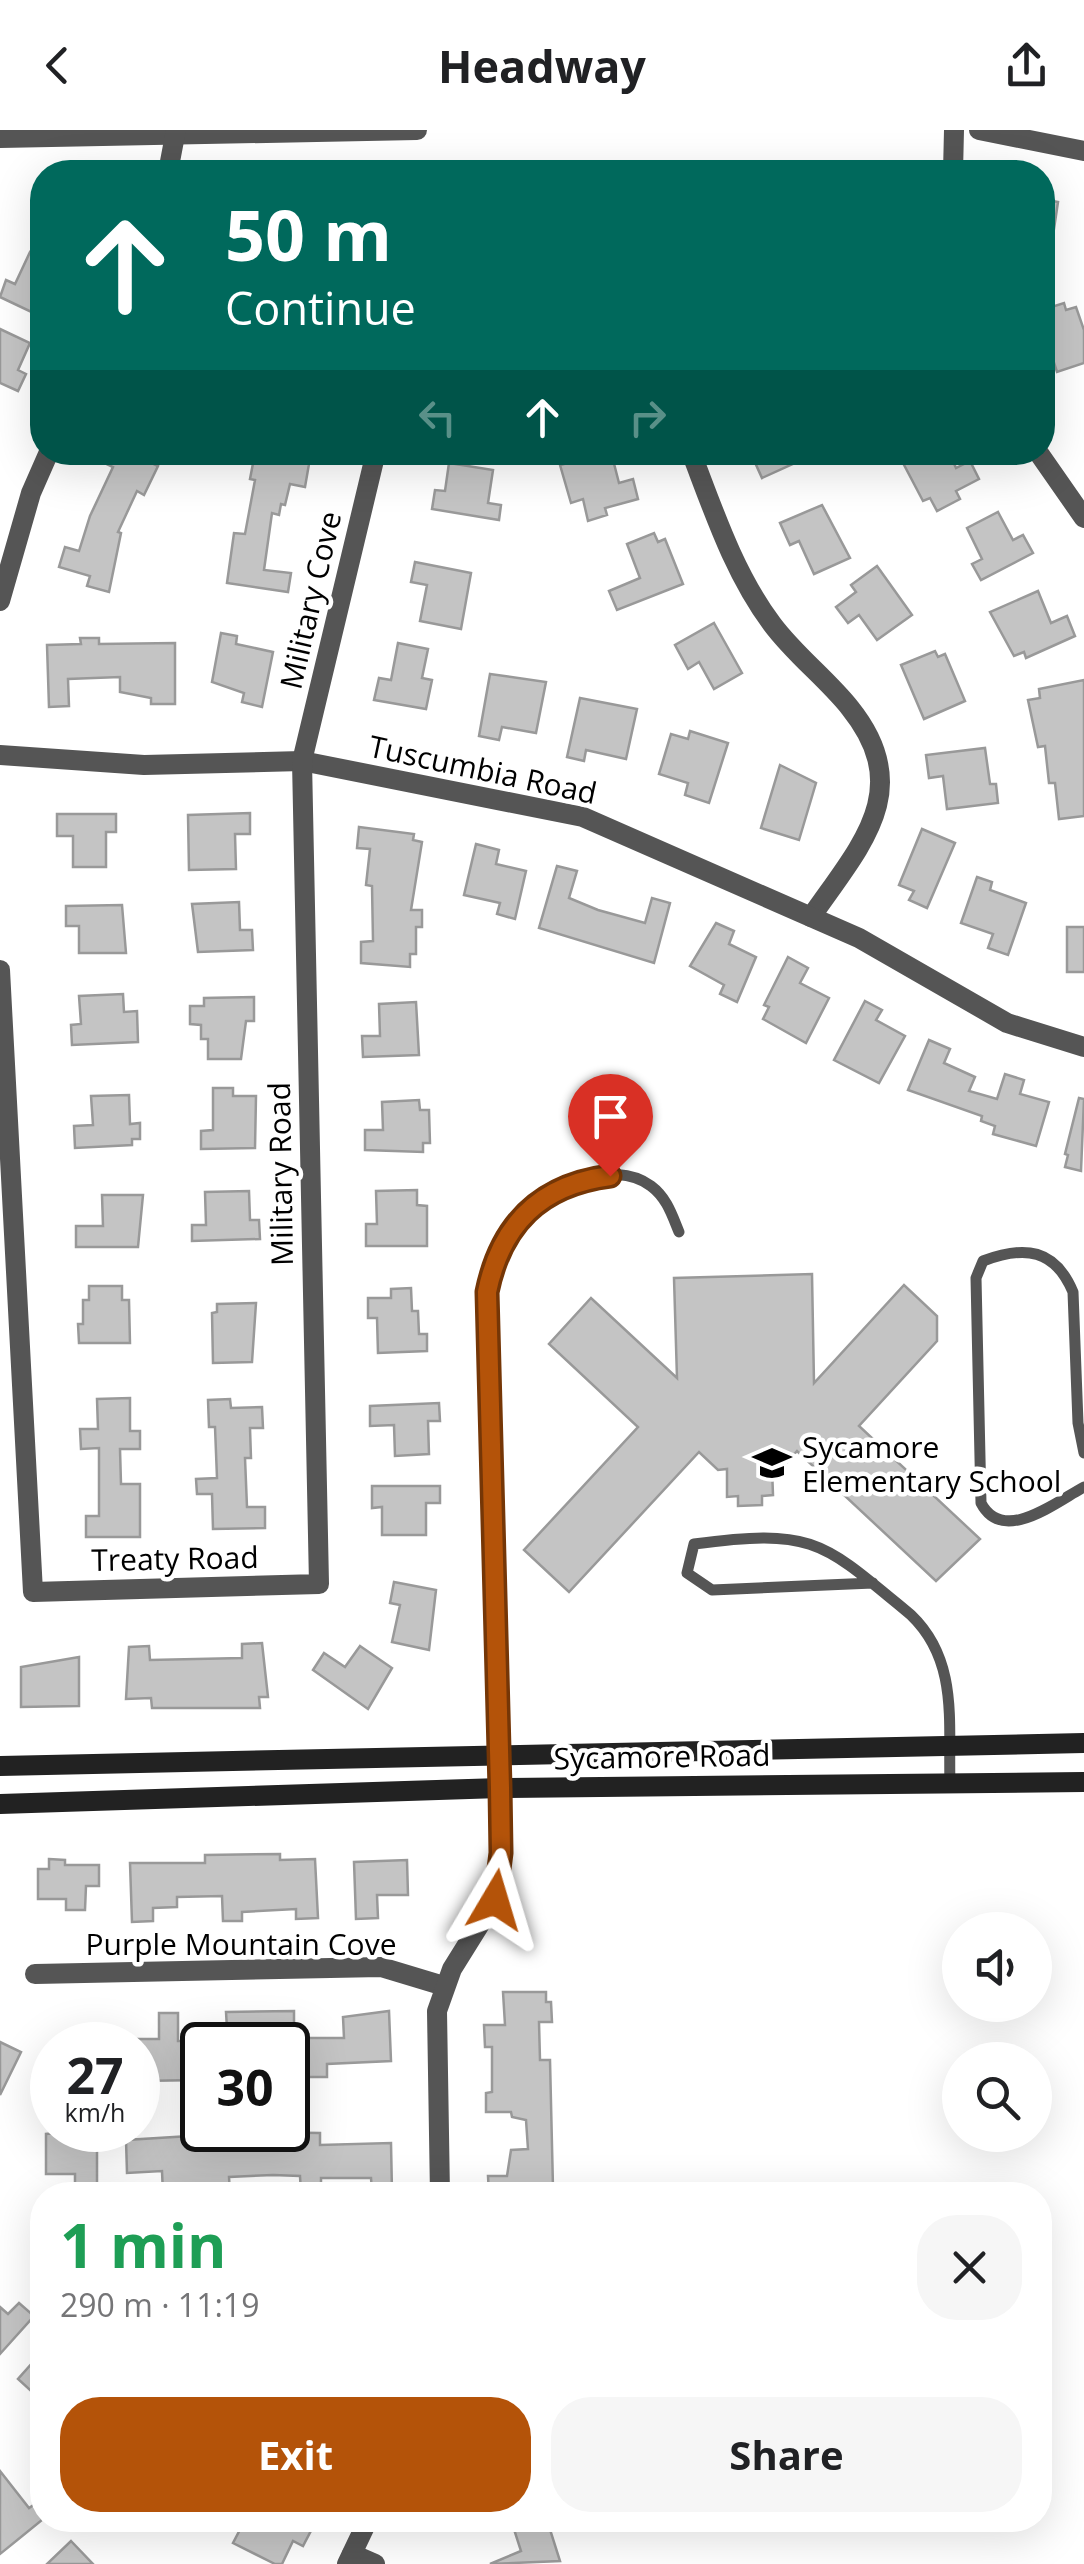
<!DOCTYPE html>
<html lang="en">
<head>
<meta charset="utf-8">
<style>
	:root { --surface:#fff; --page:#f6f6f6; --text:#202124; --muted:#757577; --accent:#b45309 }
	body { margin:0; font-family:"Open Sans",sans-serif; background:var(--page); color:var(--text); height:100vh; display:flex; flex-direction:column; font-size:38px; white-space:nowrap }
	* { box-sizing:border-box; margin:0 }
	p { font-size:32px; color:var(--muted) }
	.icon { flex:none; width:55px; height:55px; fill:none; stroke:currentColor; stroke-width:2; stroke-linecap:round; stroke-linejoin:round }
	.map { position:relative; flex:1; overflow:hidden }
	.sheet { position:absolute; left:30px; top:2052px; width:1022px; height:350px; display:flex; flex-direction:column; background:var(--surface); border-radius:40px; box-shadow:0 10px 40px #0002 }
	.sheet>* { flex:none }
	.hud { position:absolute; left:30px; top:30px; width:1025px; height:305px; border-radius:40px; box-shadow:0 10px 40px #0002; background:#00695c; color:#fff; overflow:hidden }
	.fabs { position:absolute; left:942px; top:1782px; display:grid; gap:20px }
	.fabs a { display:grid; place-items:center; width:110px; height:110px; border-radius:50%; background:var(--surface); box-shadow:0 10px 40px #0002; font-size:50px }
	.speed { position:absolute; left:30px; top:1892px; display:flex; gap:20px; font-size:50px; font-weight:700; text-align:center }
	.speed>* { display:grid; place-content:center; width:130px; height:130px; border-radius:50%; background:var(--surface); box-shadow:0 10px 40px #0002; line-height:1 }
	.speed small { font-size:25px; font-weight:400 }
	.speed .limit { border:5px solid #111; border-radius:15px; background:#fff; color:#111 }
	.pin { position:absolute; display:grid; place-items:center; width:85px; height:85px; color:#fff; margin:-102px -42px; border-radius:50% 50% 50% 0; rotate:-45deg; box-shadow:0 0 10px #0007 }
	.pin .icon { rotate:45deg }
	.me { position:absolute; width:110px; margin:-55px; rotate:7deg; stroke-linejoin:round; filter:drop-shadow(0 0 8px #0008) }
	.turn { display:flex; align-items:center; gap:35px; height:210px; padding:0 30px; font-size:45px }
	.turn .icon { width:130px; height:130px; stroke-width:2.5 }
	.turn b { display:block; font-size:70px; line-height:85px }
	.lanes { display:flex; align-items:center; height:95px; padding:0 30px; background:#0003; justify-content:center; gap:50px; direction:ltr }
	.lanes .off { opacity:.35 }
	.round { display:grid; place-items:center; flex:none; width:105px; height:105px; border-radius:40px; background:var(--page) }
	.overview { display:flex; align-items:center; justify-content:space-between; height:170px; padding:0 30px }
	h1 { font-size:60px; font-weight:700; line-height:75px; color:#1e9e55 }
	.action { display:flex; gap:20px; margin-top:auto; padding:20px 30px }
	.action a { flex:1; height:115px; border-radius:40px; background:var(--accent); color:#fff; font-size:40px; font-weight:700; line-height:115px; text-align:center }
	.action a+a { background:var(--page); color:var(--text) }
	header { display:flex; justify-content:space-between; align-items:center; height:130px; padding:0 30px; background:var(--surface); font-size:45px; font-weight:700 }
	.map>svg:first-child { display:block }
	.building { fill:#c4c4c4; stroke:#999; stroke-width:2.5 }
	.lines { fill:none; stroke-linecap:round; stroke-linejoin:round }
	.lane { stroke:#555; stroke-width:11 }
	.street { stroke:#555; stroke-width:20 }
	.secondary { stroke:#222; stroke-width:20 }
	.route-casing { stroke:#753606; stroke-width:25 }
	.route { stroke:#b45309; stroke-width:18 }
	.labels { text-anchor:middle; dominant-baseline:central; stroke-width:9; stroke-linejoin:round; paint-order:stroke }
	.street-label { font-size:30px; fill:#000; stroke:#fff }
	.poi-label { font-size:30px; fill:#000; stroke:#fff; text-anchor:start }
</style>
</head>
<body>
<header><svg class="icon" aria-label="back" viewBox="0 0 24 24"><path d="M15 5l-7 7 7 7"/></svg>Headway<svg class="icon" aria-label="share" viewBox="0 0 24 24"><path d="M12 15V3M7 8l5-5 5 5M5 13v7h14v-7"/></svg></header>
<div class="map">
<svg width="1084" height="2434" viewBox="0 0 1084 2434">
	<rect width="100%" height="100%" fill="#fff"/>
	<g class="building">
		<path d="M1042 69 1058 72 1051 119H1042Z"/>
		<path d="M30 122 42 128V187L0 167 6 150 15 154Z"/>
		<path d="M1064 173 1066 180 1076 177 1084 200V233L1057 242 1042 196V180Z"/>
		<path d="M0 199 30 213 18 240 26 244 18 261 0 253Z"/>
		<path d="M82 322H129L158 336 144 365 137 361 118 402 121 403 109 462 87 456 90 446 59 437 65 417 79 421 90 386 113 337Z"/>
		<path d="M611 322 619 353 633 349 638 369 605 378 607 385 588 391 583 369 571 373 560 335Z"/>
		<path d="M766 322H819L762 348 753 328Z"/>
		<path d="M919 322H949L956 338 970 331 979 349 956 361 960 369 937 381 930 368 923 371 902 331Z"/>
		<path d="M255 323 309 334 305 357 290 354 285 375 281 374 279 385 272 383 264 440 291 443 288 462 227 453 234 403 245 404 255 350 250 349Z"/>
		<path d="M449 333 493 340 488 373 501 375 499 390 432 379 435 360 445 361Z"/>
		<path d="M822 375 850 428 814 444 799 411 790 415 780 393Z"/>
		<path d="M998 382 1013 410 1023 405 1033 423 981 450 972 434 982 429 967 398Z"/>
		<path d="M654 403 658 412 665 409 683 454 617 480 609 461 640 448 627 414Z"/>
		<path d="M415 432 471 443 461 499 420 491 427 455 411 452Z"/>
		<path d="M877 436 912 485 877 510 859 485 848 493 836 477 856 462 851 455Z"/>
		<path d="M1038 461 1051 493 1067 486 1075 506 1026 528 1024 522 1014 526 990 482Z"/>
		<path d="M714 493 742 543 714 559 699 532 688 539 675 515Z"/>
		<path d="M221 503 237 506 236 514 273 522 262 577 242 572 244 563 212 552Z"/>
		<path d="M80 508H99V514L175 513V574H151V568L120 562V547L68 549 69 576 49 577 47 515 81 514Z"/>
		<path d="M398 513 428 519 422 548 432 550 426 579 374 570 379 548 391 550Z"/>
		<path d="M935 521 938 527 945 524 965 571 924 589 901 535Z"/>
		<path d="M490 544 546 552 536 603 502 597 499 610 479 606Z"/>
		<path d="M1084 550V686L1059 689 1055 653H1049L1045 616 1038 617 1028 570 1040 568 1039 559Z"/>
		<path d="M580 568 637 579 626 629 586 620 584 631 567 627Z"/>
		<path d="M690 601 728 613 709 673 685 665 688 653 659 644 671 604 688 609Z"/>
		<path d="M985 618 990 654H996L998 673 947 679 943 646 929 648 926 625Z"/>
		<path d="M780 635 816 653 799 710 761 698Z"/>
		<path d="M250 683V704H235L236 739 189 740 188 685Z"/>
		<path d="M57 684H116V702H106V737H73V706H57Z"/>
		<path d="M359 697 414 704 413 710 422 712 411 780H422V797H416V824H410V837L361 833V812L373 811 372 756 366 755 370 719 357 718Z"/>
		<path d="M922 699 955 713 927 778 909 770 914 761 899 755Z"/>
		<path d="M476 714 499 720 496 734 526 741 515 789 497 784 500 773 464 765Z"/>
		<path d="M557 736 577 741 569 768 598 780 645 793 652 768 670 773 654 833 539 798Z"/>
		<path d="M977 747 992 752 990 760 1026 773 1008 825 988 818 993 804 961 793Z"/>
		<path d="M239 772 240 800H252L253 820 198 822 192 774Z"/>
		<path d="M122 775 126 823H79V796H66V776Z"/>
		<path d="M716 793 734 801 729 814 756 827 737 872 720 864 724 855 690 836Z"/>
		<rect x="1067" y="797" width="17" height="45"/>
		<path d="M788 827 808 838 800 853 829 868 806 913 763 889 769 877 764 875Z"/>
		<path d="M123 864 124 882 137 881 138 912 72 915 71 895 81 894 79 866Z"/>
		<path d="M254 867V891H246L241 929H208V909H201V895L190 894V876H204V868Z"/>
		<path d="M865 871 882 880 876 890 905 906 879 953 834 930Z"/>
		<path d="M416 872 419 925 363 927 362 906H380L379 874Z"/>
		<path d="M929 910 950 919 944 933 975 947 969 961 997 969 1005 944 1024 950 1020 964 1049 972 1036 1016 993 1004 995 996 981 991 982 986 908 960Z"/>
		<path d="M213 958H233V966H256L255 1018 201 1019V1001L213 1000Z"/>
		<path d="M129 965 130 994 140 993V1009H132V1015L75 1018 74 996 93 995 91 966Z"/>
		<path d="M1079 968 1084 969 1081 1041 1065 1037 1068 1025 1065 1024Z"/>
		<path d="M419 970 420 980H429L430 1013H423V1022L365 1020V1000H383L382 972Z"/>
		<path d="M417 1060V1075L427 1076V1116H366V1094H377L376 1061Z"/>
		<path d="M249 1061 250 1090H259L260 1109 192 1111V1095H206L205 1062Z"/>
		<path d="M102 1065H143L138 1117H76V1096H103Z"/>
		<path d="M812 1144 814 1253 904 1155 937 1186V1211L859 1296 980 1409 936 1451 797 1321 782 1338H772L773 1365 762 1366V1375L738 1376V1366L727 1367V1339L718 1340 699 1322 569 1462 524 1420 638 1297 549 1214 591 1168 677 1248 674 1148Z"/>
		<path d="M89 1156H122V1170H129L130 1213H79L78 1194H83V1170H89Z"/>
		<path d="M411 1158 412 1181H418L419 1204H427V1221L378 1223 377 1188H368V1168H391V1159Z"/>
		<path d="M256 1173 252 1232 213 1233 212 1183 217 1182V1174Z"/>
		<path d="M130 1268V1301H140V1319H120L121 1354H140V1407H86V1386H99V1318L81 1319 80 1299H98L97 1269Z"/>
		<path d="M230 1269 231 1278 262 1277 263 1298H250L251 1328H245L247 1377H265V1398L213 1399 212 1364H197L196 1349 217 1348 215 1297H209L208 1270Z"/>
		<path d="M439 1273 440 1291H428L429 1324 395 1326 394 1295 370 1296V1276Z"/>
		<path d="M372 1356H440V1373H426V1405H382V1377L372 1378Z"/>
		<path d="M394 1452 436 1460 429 1520 392 1512 400 1475 390 1473Z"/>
		<path d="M262 1513 268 1567H259L260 1578H152L151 1568 126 1569 129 1517 149 1516 150 1530 242 1528V1514Z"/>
		<path d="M360 1516 392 1538 368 1579 313 1540 324 1523 345 1537Z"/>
		<path d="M79 1527V1576L21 1577V1537Z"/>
		<path d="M280 1724V1730L315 1729 318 1788 296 1789V1779L242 1782V1791H223L222 1766 177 1767V1777L153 1778V1791L132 1792 130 1733H205V1725Z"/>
		<path d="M49 1729 65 1730V1735H99V1756H86L85 1780H66V1769H38V1739H49Z"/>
		<path d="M407 1730 408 1765H377L378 1788 356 1789 354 1732Z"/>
		<path d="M503 1862H546V1872H551L552 1892H539L540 1930H550L553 2058 489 2065 488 2046H507L511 2020 528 2019 526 1990 512 1987 511 1982H486V1963L492 1962V1917H485L484 1895H505Z"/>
		<path d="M294 1881V1908H344L343 1887 389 1881 391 1931 327 1934V1947H288V1915H228L226 1882Z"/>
		<path d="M159 1883H178V1911H202V1950L138 1951V1909H159Z"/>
		<path d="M70 1901H94V1915H71Z"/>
		<path d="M0 1912 21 1922 0 1965Z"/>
		<path d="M80 2001H97V2054L75 2053V2044H46V2004Z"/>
		<path d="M255 2002 320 2003V2015L391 2013 392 2062 372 2063 371 2048H321V2063L301 2064 300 2046 273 2045 229 2047 230 2064 163 2065 162 2041 127 2043 126 2010Z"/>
		<path d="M19 2173 34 2186 0 2224V2177L8 2184Z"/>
		<path d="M42 2222V2271L18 2249Z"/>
		<path d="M0 2341 29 2378 35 2374 42 2383V2390L0 2424Z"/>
		<path d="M245 2390H303L314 2395 303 2416 293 2411 282 2434H275L233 2413Z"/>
		<path d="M511 2390H547L560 2431 490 2434 521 2421Z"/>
		<path d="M71 2411 93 2434H47Z"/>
	</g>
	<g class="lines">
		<g class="lane">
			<path d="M1084 1323 1078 1293 1073 1162C1055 1119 1025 1115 983 1131L976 1148 981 1373C1003 1415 1056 1372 1084 1357"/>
			<path d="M873 1453 712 1460 687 1443 694 1414C814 1398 822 1411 911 1485 959 1531 948 1593 950 1654"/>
			<path d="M498 1625 487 1162C492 1135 499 1112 517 1090 543 1058 612 1027 651 1056 667 1068 672 1085 679 1102"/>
		</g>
		<g class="street">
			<path d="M979 0 1084 21"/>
			<path d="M0 8 417 0"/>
			<path d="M168 42 176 0"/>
			<path d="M953 42 954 0"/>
			<path d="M691 322C714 382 734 443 772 494 795 525 827 549 850 578 916 660 860 716 811 787"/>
			<path d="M1038 322 1084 388"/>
			<path d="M0 471 31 363 49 322"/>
			<path d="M0 625 144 635 302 631 583 687 859 808 1007 893 1084 917"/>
			<path d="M0 840 33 1462 319 1454 302 631 376 322"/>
			<path d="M35 1844 381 1837 444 1856"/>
			<path d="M440 2065 437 1881 452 1839 495 1770 501 1723 498 1625"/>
			<path d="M352 2424 375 2434"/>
			<path d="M347 2434 368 2390"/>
		</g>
		<g class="secondary">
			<path d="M0 1636 1084 1613"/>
			<path d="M0 1674 500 1658 1084 1652"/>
		</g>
	</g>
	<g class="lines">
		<g class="route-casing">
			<path id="route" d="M495 1770 501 1723 500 1658 487 1162C501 1094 540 1055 610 1046"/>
		</g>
		<use href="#route" class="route"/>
	</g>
	<defs>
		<g id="school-bare" transform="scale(3)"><path d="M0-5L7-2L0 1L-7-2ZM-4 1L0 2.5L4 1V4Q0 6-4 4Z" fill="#000" stroke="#fff" stroke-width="2.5" paint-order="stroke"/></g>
	</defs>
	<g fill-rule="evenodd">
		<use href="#school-bare" x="772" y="1333"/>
	</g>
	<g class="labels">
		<g class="street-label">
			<text transform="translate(310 470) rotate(-77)">Military Cove</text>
			<text transform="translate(483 639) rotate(12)">Tuscumbia Road</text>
			<text transform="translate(280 1044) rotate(-91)">Military Road</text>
			<text transform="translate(175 1428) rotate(-1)">Treaty Road</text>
			<text transform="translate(662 1626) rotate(-1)">Sycamore Road</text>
			<text x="241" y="1813">Purple Mountain Cove</text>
		</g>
		<g class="poi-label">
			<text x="802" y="1316">Sycamore<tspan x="802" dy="34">Elementary School</tspan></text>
		</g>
	</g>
</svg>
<div class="fabs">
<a><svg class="icon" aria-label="sound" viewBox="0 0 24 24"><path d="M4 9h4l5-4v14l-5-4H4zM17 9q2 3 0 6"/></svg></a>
<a><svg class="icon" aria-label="search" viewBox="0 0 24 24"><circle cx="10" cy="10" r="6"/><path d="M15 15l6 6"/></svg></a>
</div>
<div class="speed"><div>27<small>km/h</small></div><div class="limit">30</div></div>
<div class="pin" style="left:610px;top:1046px;background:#d93025"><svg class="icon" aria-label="arrive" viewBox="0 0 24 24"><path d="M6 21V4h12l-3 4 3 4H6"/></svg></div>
<svg class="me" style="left:495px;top:1770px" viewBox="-20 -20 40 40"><path d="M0-17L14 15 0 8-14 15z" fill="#b45309" stroke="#fff" stroke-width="4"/></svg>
<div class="hud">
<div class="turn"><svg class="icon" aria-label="ahead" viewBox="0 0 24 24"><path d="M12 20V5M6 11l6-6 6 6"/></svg><div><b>50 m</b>Continue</div></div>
<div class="lanes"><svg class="icon off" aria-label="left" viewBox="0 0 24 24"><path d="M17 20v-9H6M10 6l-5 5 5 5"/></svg><svg class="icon" aria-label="ahead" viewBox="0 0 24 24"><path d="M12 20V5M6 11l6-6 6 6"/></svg><svg class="icon off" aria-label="right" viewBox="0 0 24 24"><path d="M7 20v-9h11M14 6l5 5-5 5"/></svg></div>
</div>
<section class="sheet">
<div class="overview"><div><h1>1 min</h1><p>290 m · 11:19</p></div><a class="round"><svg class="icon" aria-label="close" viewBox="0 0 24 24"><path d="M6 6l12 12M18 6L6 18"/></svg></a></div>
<div class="action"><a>Exit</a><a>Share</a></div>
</section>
</div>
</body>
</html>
